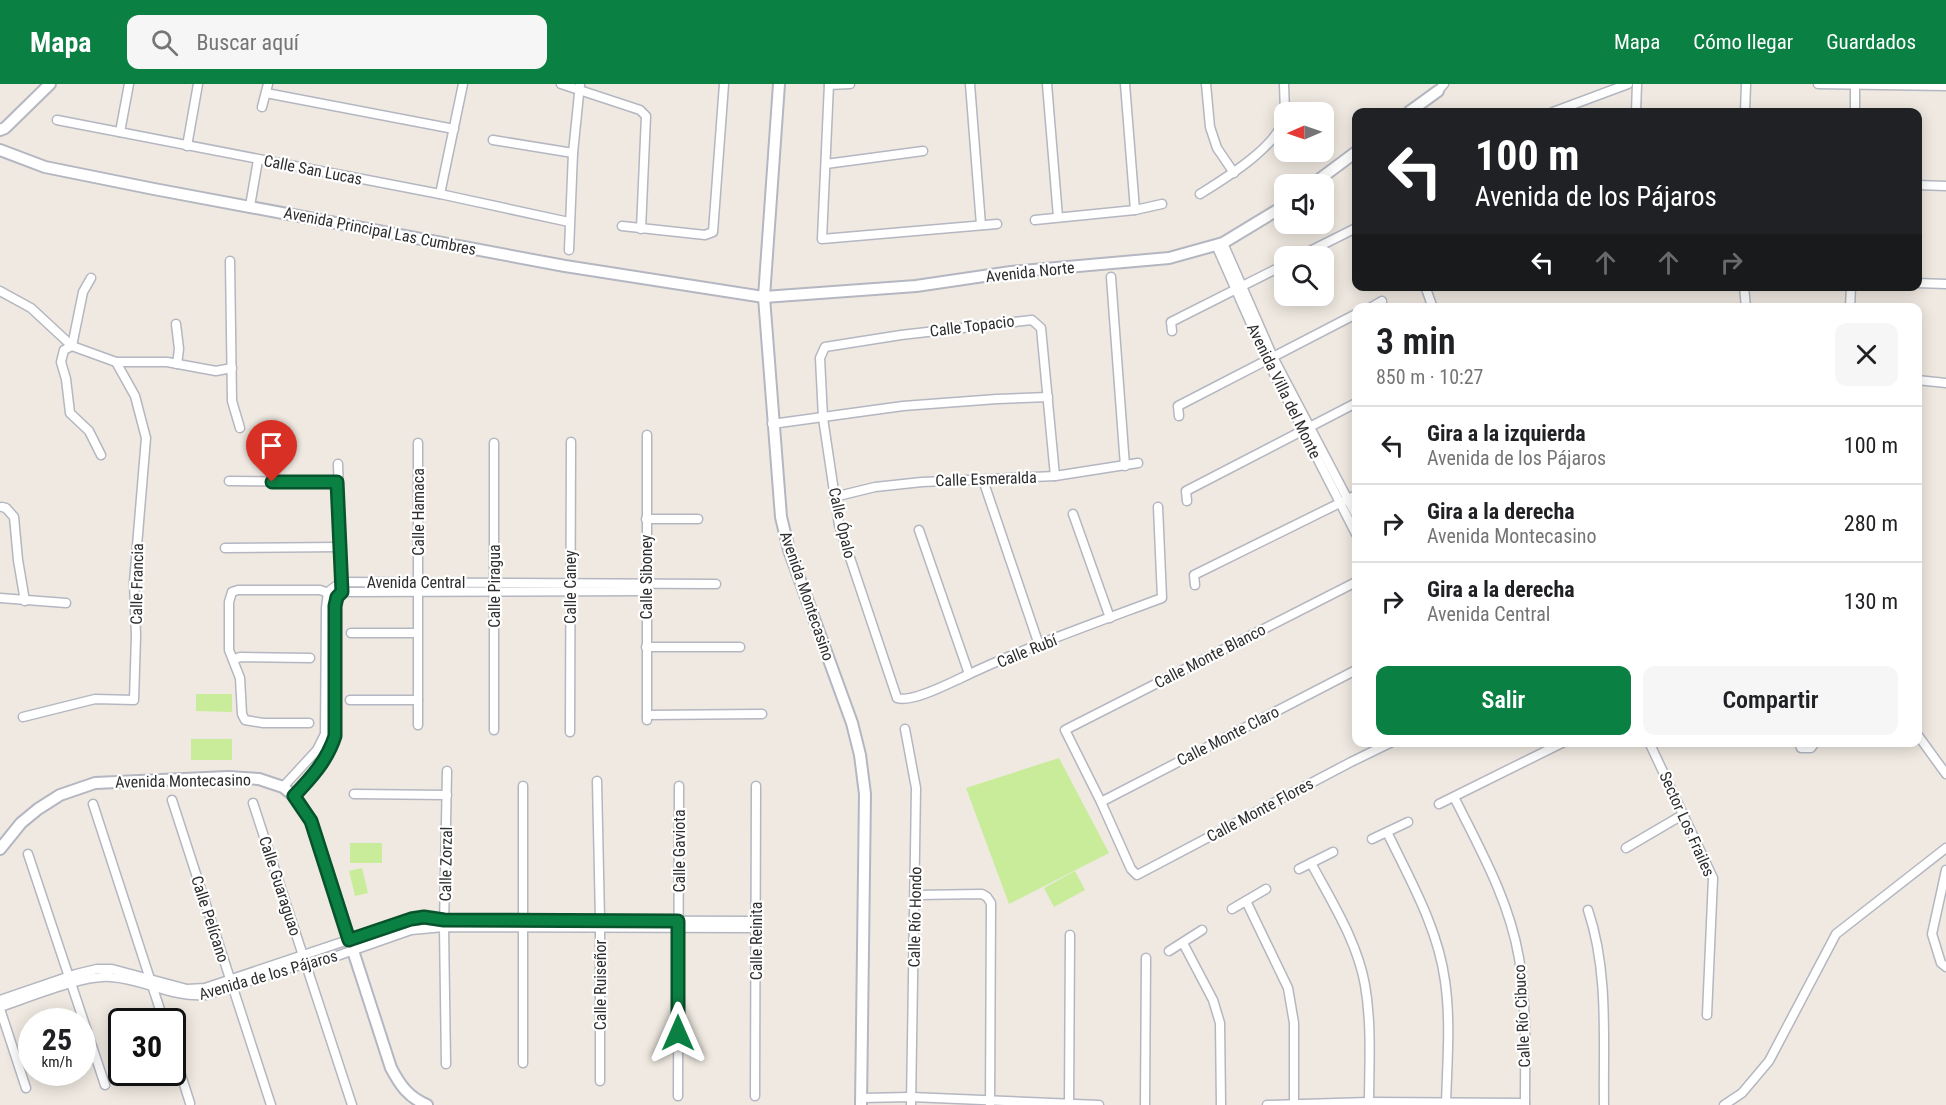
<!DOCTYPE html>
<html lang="es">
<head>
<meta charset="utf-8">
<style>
	:root { --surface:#fff; --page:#f6f6f6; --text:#202124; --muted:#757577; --line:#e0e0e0; --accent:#0b8043 }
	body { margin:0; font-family:"Roboto Condensed",sans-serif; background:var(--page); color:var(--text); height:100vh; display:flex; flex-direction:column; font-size:22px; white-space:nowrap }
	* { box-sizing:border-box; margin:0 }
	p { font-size:20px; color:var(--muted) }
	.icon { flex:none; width:33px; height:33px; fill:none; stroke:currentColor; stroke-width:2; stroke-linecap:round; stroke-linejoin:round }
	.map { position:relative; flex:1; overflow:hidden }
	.details { position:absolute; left:1352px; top:219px; width:570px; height:444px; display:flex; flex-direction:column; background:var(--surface); border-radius:12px; box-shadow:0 3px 15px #0003 }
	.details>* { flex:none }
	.top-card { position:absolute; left:1352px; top:24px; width:570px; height:183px; border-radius:12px; box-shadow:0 3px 15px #0003; background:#202124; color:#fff; overflow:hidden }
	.needle { width:39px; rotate:268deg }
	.controls { position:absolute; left:1274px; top:18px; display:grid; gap:12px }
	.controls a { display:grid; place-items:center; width:60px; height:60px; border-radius:12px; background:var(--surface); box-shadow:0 3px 15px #0003; font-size:30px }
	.speed { position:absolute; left:18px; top:924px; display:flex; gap:12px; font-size:30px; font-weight:700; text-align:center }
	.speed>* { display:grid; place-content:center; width:78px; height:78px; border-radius:50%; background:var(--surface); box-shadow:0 3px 15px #0003; line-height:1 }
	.speed small { font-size:15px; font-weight:400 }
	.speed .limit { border:3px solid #111; border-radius:9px; background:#fff; color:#111 }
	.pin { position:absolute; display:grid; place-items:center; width:51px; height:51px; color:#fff; margin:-62px -26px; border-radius:50% 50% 50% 0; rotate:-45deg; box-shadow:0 0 6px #0007 }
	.pin .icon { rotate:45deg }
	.me { position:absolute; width:66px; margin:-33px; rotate:0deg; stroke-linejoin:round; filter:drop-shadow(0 0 4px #0008) }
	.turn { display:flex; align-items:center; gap:21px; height:126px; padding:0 24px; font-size:27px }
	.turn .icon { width:78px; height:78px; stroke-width:2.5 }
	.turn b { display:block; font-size:42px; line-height:51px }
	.lanes { display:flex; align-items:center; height:57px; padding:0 24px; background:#0003; justify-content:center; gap:30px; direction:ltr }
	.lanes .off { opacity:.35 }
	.round { display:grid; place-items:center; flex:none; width:63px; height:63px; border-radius:12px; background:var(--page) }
	.overview { display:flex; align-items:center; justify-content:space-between; height:102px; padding:0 24px }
	h1 { font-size:36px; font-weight:600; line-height:45px }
	.cta { display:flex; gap:12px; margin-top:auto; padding:12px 24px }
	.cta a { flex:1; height:69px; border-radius:12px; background:var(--accent); color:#fff; font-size:24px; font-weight:600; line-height:69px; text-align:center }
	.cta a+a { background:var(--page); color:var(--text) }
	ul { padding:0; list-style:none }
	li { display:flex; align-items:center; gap:18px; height:78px; padding:0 24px; border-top:2px solid var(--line) }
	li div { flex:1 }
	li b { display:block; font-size:22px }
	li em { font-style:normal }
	header { display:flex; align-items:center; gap:36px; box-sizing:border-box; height:84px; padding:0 30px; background:var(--accent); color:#fff }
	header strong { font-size:28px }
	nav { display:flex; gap:33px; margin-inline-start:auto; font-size:21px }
	.search { width:420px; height:54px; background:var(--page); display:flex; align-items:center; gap:15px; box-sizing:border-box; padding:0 21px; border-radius:12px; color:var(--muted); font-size:22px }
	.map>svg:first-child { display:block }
	.pitch { fill:#c9ec9a }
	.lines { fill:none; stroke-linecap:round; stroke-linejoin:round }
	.minor-casing { stroke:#b4b7c1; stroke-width:11 }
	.tertiary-casing { stroke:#b4b7c1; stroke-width:14 }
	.minor { stroke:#fff; stroke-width:8 }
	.tertiary { stroke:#fff; stroke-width:10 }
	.route-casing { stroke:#07532c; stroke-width:15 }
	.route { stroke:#0b8043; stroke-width:10 }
	.labels { text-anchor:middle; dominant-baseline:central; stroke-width:4.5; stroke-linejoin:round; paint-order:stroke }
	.street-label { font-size:16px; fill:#2e2e2e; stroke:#fff }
</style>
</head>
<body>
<header>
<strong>Mapa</strong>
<div class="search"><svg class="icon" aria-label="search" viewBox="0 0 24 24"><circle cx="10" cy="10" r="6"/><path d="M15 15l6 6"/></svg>Buscar aquí</div>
<nav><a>Mapa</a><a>Cómo llegar</a><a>Guardados</a></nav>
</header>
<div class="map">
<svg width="1946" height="1021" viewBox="0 0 1946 1021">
	<rect width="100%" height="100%" fill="#efe9e1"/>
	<g class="pitch">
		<path d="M196 610H232V628L196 627Z"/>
		<rect x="191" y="655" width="41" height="21"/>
		<path d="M1059 674 1109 769 1009 820 966 704Z"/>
		<rect x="350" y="759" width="32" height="20"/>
		<path d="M362 784 368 809 355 812 349 787Z"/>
		<path d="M1075 787 1085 806 1054 823 1044 804Z"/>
	</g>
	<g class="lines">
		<g class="minor-casing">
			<g id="minor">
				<path d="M561 0 640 26 646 32 641 145"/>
				<path d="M829 0 822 155 997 140"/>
				<path d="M970 0 981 141"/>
				<path d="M1047 0 1058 133"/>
				<path d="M1125 0 1135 126"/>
				<path d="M1206 0 1210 43 1217 64 1234 89"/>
				<path d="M1284 0 1285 28"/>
				<path d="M1818 0 1946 2"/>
				<path d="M829 1 850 0"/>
				<path d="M1438 7 1444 0"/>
				<path d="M266 9 454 45"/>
				<path d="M262 23 268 0"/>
				<path d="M1553 28 1628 0"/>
				<path d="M1636 28 1637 0"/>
				<path d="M1745 28 1746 0"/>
				<path d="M1855 28V0"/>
				<path d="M57 36 440 110 569 138"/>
				<path d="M120 48 129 0"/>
				<path d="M493 56 573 69"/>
				<path d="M187 62 198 0"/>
				<path d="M826 80 923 67"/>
				<path d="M1917 101 1946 102"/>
				<path d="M440 110 463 0"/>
				<path d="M1200 110C1224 95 1279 62 1284 33"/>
				<path d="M250 122 258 76"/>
				<path d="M1035 136 1135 126 1162 120"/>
				<path d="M622 142 705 151 713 148 724 0"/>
				<path d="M1223 159 1273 273 1356 431"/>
				<path d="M1216 161 1267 276 1356 450"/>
				<path d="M569 166 573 69 580 0"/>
				<path d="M1300 172 1356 144"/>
				<path d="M230 177 232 317 240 344"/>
				<path d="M1111 193 1125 382"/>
				<path d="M91 194 83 208 72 262 64 266 61 278 66 295 70 329 89 347 101 371"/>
				<path d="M1917 199 1946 200"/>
				<path d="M1425 202 1433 224"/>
				<path d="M1744 202 1746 224"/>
				<path d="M0 207 31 224 72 262 116 278H167L216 287 232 284"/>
				<path d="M1370 224 1382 217"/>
				<path d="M1850 224 1851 202"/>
				<path d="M176 240 179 265 177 280"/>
				<path d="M1172 247 1171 238 1284 181"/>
				<path d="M1917 296 1946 299"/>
				<path d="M1179 332 1178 322 1356 230"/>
				<path d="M772 340 903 322 997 315 1048 313"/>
				<path d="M418 359V641"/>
				<path d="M494 359V646"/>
				<path d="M338 380 342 503"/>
				<path d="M1055 392 1041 244 1032 236 901 251 825 263 820 274 823 334 839 441 897 614C911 619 948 600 961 594 1026 563 1095 539 1162 514L1158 423"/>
				<path d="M983 396 1039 561"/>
				<path d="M229 397 337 398"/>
				<path d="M834 413 875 403 922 398 1055 392 1138 379"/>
				<path d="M1187 417 1186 407 1356 319"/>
				<path d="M2 423 6 424 14 433 18 476 25 517"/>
				<path d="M1073 430 1110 534"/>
				<path d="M646 435H698"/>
				<path d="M919 446 969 590"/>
				<path d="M225 464 340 463"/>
				<path d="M1356 498 1065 646 1101 718 1131 785 1137 791 1351 678 1392 658"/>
				<path d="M1195 501 1194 491 1356 411"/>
				<path d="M0 514 66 519"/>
				<path d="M351 549H417"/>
				<path d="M646 563H740"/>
				<path d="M233 576 240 573 310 574"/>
				<path d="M350 616H418"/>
				<path d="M647 631 762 630"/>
				<path d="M23 633 95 615 134 616 136 552 134 498 146 354 135 312 116 278"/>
				<path d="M647 636V351"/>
				<path d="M309 639H263L245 636 242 630 240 594 229 566V518L232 508 238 506H320L331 510"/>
				<path d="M905 645 916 704 911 1021"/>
				<path d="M570 648 571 358"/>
				<path d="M1917 650 1946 690"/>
				<path d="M1649 658 1713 794 1707 931"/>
				<path d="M1799 658 1801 664H1811L1815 658"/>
				<path d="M597 697 600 836V997"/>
				<path d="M523 702V979"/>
				<path d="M283 703 317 666 325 650 326 524 328 508 341 498 716 500"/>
				<path d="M354 710 447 711"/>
				<path d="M294 712C311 694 327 677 335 652V522L337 513 342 508 646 507"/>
				<path d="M1454 713C1480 765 1509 816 1519 874 1527 922 1525 972 1525 1021"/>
				<path d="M172 716 271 1021"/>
				<path d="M1101 718 1356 586"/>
				<path d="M253 719 352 1021"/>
				<path d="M93 720 164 938"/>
				<path d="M1439 720 1564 658"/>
				<path d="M1387 748C1410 796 1438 844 1445 897 1451 938 1447 980 1446 1021"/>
				<path d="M1372 755 1408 738"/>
				<path d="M1626 764 1684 730"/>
				<path d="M28 770 105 1001"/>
				<path d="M1311 779C1332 818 1357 857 1365 901 1372 941 1369 981 1369 1021"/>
				<path d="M1299 785 1333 768"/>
				<path d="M1946 786 1932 850 1941 879 1946 883"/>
				<path d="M916 811 982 810 987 813 991 819 990 1021"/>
				<path d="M1246 817 1288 904 1294 939V1021"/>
				<path d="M1232 825 1266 805"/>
				<path d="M1588 826C1609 888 1603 957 1604 1021"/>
				<path d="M1183 859 1213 916 1220 939 1221 1021"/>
				<path d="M1169 867 1202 846"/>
				<path d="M0 916 76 890 97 885H112L187 905 205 904 411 835 424 833 445 836 756 837"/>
				<path d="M0 923C28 914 84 890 111 893 145 895 171 914 206 911L296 882 314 880 411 846 444 843 756 844"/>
				<path d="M0 925 26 1004"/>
				<path d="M172 963 190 1019"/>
				<path d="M446 980 444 843 447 687"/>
				<path d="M678 1012 679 702"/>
				<path d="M755 1012 756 702"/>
				<path d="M861 1014 911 1013 1099 1021"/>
				<path d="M1069 1021 1070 851"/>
				<path d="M1145 1021 1146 874"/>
				<path d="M1267 1021 1369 1018 1525 1019"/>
				<path d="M1724 1021 1742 1009 1769 977 1836 850 1946 764"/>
			</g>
		</g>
		<g class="tertiary-casing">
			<g id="tertiary">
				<path d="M779 0 764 213 781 433 789 466 852 639 860 671 865 710 861 1021"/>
				<path d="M1409 28 1438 7"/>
				<path d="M0 46 5 44 50 0"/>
				<path d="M0 66 45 83 154 105 565 182 764 213 916 202 1011 188 1169 174 1223 159 1284 122"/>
				<path d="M1313 100 1356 68"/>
				<path d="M0 765 21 739 38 725 60 711 95 699 228 693 259 695 283 703 294 712 311 737 391 984C400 1001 408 1013 427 1021"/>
			</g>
		</g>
		<use href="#minor" class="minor"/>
		<use href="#tertiary" class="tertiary"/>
	</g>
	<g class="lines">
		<g class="route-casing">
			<path id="route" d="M272 398H337L342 508 337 513 335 522V652C327 677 311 694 294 712L311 737 349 856 411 835 424 833 444 836 678 837V949"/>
		</g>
		<use href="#route" class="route"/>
	</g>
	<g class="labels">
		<g class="street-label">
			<text transform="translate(313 86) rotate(11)">Calle San Lucas</text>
			<text transform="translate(380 147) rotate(11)">Avenida Principal Las Cumbres</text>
			<text transform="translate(1030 188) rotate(-6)">Avenida Norte</text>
			<text transform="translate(972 242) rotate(-7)">Calle Topacio</text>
			<text transform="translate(1284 307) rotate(64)">Avenida Villa del Monte</text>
			<text transform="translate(986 395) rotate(-2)">Calle Esmeralda</text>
			<text transform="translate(418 428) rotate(-90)">Calle Hamaca</text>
			<text transform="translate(842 439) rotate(77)">Calle Ópalo</text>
			<text transform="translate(646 493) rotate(-90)">Calle Siboney</text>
			<text x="416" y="498">Avenida Central</text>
			<text transform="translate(137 500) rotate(-89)">Calle Francia</text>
			<text transform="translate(494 502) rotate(-90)">Calle Piragua</text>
			<text transform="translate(570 503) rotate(-90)">Calle Caney</text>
			<text transform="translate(807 512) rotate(71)">Avenida Montecasino</text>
			<text transform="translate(1027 567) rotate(-22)">Calle Rubí</text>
			<text transform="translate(1210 572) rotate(-27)">Calle Monte Blanco</text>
			<text transform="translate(1228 652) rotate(-27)">Calle Monte Claro</text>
			<text transform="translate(183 697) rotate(-1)">Avenida Montecasino</text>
			<text transform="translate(1260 726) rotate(-28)">Calle Monte Flores</text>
			<text transform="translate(1687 740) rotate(66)">Sector Los Frailes</text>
			<text transform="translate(679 767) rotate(-90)">Calle Gaviota</text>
			<text transform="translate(446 780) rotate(-89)">Calle Zorzal</text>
			<text transform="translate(280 802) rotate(72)">Calle Guaraguao</text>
			<text transform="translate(915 833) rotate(-89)">Calle Río Hondo</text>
			<text transform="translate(210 835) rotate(72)">Calle Pelícano</text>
			<text transform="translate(756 857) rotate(-90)">Calle Reinita</text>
			<text transform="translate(268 891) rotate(-16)">Avenida de los Pájaros</text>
			<text transform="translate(600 901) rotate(-90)">Calle Ruiseñor</text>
			<text transform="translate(1522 932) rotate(-93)">Calle Río Cibuco</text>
		</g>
	</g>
</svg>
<div class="controls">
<a><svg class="needle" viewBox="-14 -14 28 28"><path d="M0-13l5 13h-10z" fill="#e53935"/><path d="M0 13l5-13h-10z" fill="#757577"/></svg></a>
<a><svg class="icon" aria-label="sound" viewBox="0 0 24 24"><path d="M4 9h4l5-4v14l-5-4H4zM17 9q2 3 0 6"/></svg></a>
<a><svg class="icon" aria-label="search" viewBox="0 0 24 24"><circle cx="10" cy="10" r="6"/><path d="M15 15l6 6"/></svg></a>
</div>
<div class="speed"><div>25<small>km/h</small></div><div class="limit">30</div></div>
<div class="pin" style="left:272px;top:398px;background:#d93025"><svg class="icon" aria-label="arrive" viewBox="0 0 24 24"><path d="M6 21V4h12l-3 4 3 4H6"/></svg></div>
<svg class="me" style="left:678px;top:949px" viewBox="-20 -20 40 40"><path d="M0-17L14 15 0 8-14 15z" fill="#0b8043" stroke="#fff" stroke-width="4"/></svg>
<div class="top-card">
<div class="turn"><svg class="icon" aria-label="left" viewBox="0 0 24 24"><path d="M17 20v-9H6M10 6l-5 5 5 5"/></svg><div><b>100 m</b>Avenida de los Pájaros</div></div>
<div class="lanes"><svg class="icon" aria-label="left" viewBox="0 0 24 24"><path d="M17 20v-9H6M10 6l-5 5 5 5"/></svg><svg class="icon off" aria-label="ahead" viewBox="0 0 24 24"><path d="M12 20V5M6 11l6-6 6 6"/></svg><svg class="icon off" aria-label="ahead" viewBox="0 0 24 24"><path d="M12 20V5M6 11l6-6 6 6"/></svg><svg class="icon off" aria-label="right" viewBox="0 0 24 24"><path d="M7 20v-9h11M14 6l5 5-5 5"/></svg></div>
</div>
<section class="details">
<div class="overview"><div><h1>3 min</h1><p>850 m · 10:27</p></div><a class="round"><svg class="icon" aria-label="close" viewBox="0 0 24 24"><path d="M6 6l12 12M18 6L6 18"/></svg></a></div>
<ul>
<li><svg class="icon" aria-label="left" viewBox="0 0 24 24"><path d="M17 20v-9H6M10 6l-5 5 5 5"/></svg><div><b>Gira a la izquierda</b><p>Avenida de los Pájaros</p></div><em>100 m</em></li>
<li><svg class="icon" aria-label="right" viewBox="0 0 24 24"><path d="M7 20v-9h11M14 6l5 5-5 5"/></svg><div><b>Gira a la derecha</b><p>Avenida Montecasino</p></div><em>280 m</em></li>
<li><svg class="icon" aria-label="right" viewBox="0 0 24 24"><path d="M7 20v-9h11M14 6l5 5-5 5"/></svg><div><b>Gira a la derecha</b><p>Avenida Central</p></div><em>130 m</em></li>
</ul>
<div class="cta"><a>Salir</a><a>Compartir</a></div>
</section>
</div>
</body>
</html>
